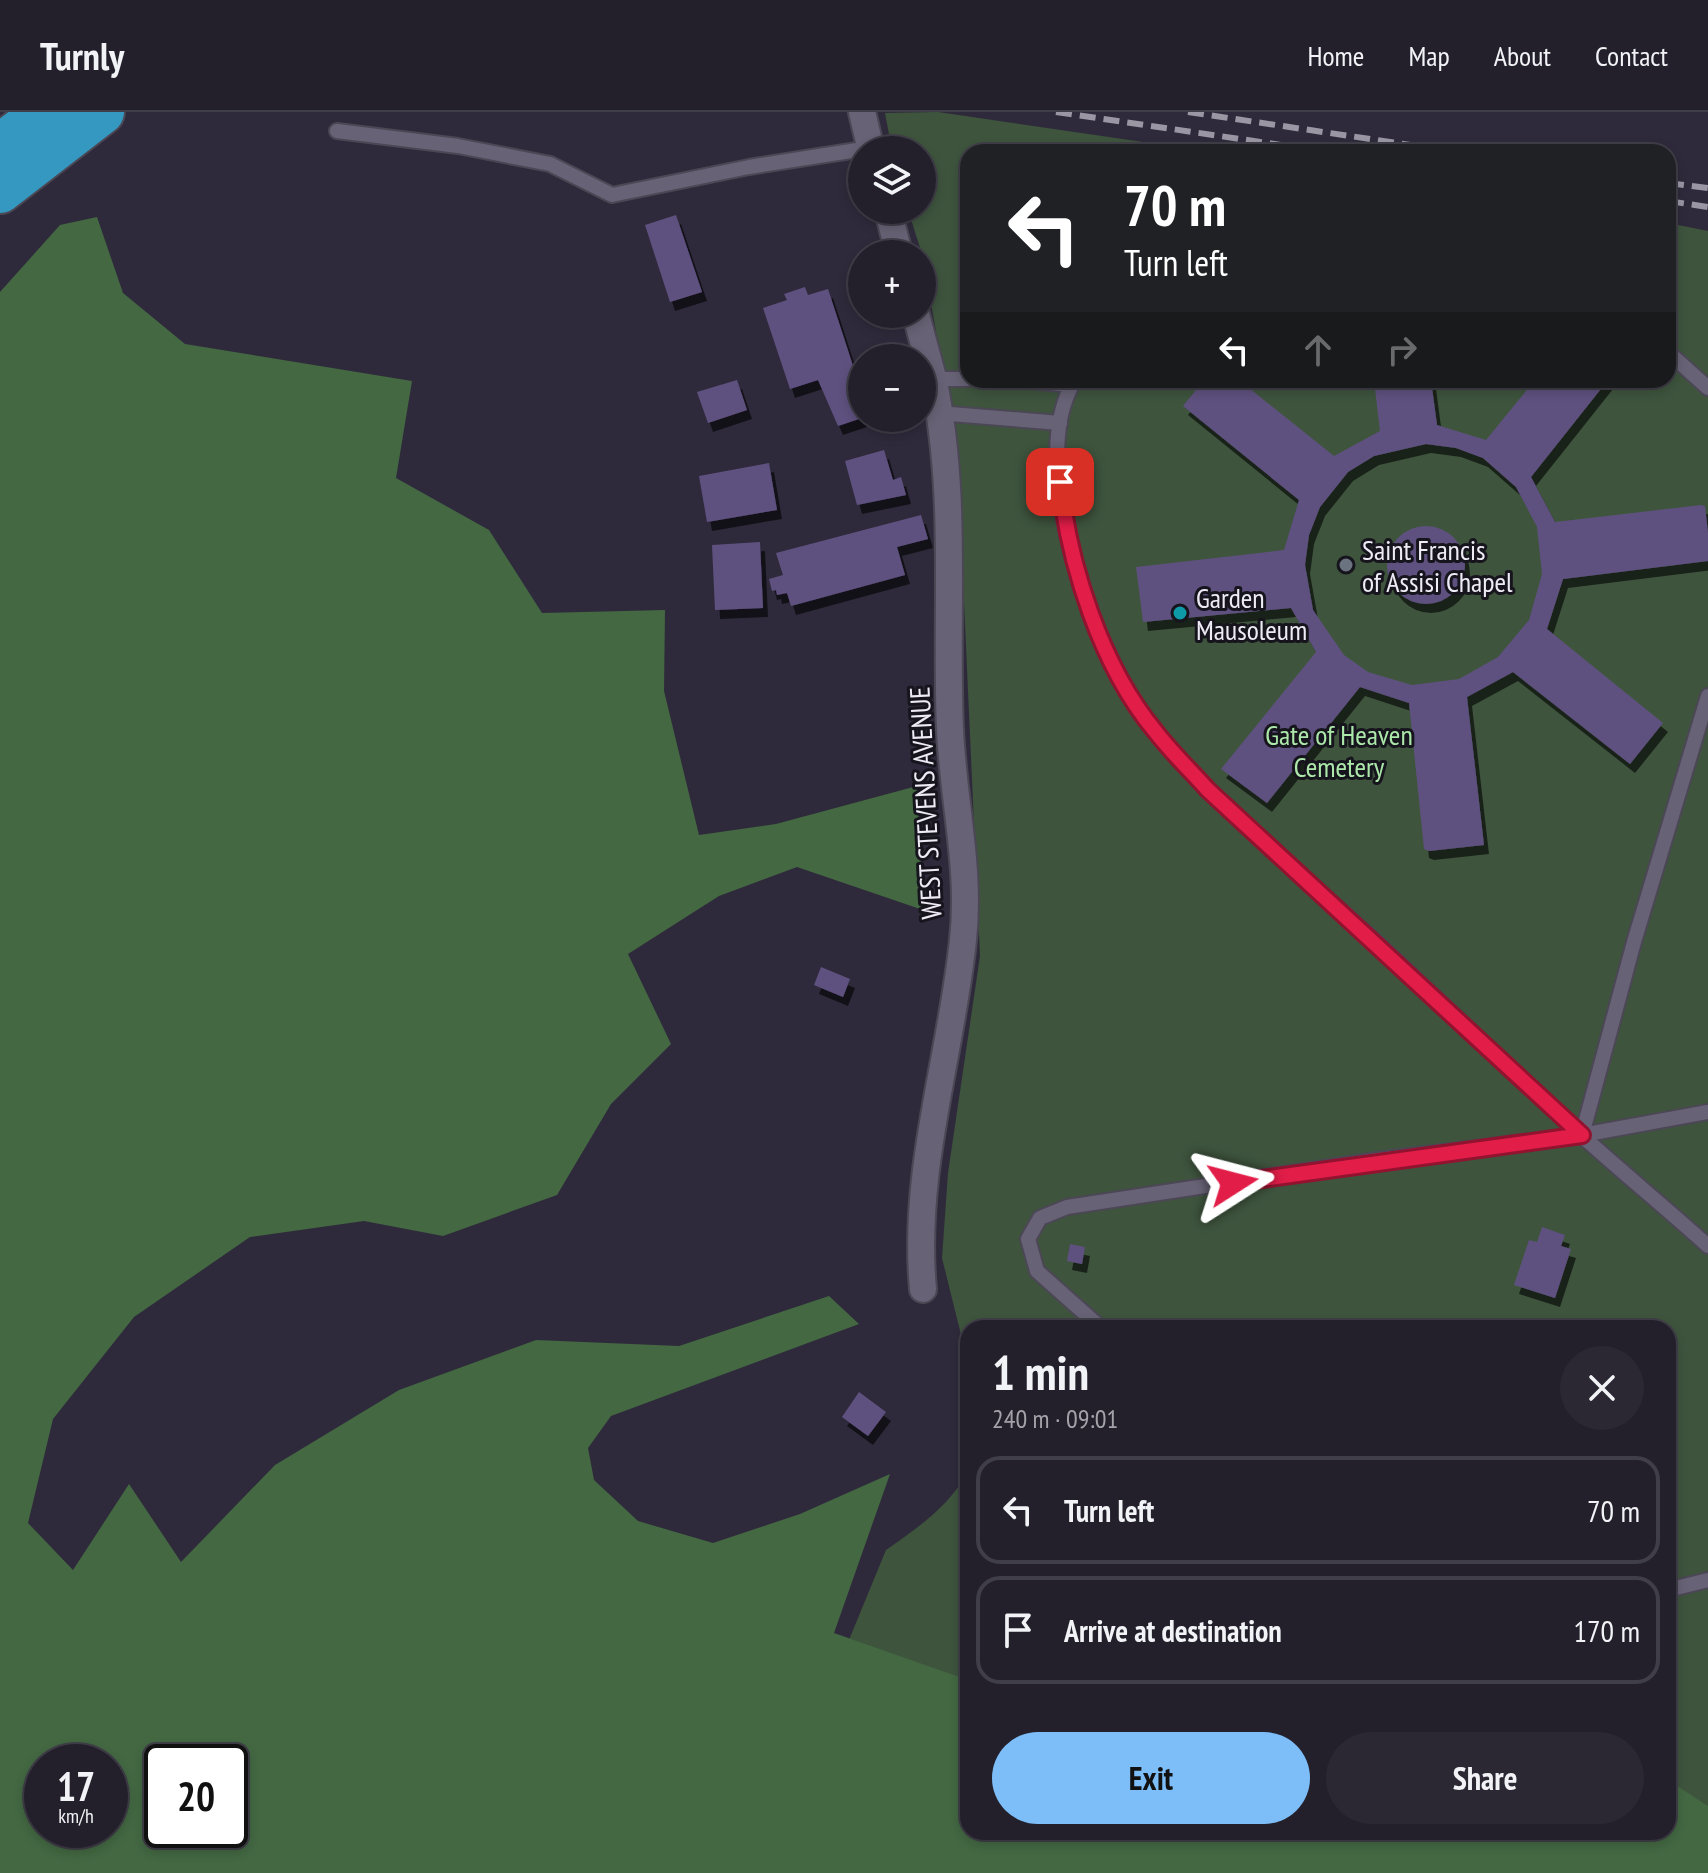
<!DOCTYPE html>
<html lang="en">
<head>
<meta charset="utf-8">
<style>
	:root { --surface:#23202c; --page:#2b2834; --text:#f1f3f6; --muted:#a3a3a9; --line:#403e48; --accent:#7dbef9 }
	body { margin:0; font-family:"PT Sans Narrow",sans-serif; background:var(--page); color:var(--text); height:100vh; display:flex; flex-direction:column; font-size:30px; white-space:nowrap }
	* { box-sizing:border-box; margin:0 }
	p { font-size:26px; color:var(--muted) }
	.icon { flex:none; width:44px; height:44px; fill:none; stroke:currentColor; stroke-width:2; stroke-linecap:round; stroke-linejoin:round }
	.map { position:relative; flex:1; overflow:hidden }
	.details { position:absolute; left:960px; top:1208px; width:716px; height:520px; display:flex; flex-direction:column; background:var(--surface); border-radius:24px; box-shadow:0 4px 12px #0003,0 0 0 2px var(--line) }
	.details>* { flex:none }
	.guide { position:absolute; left:960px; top:32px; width:716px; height:244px; border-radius:24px; box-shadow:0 4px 12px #0003,0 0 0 2px var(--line); background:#202124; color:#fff; overflow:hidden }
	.tools { position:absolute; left:848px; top:24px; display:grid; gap:16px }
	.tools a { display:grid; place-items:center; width:88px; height:88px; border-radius:50%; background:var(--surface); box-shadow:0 4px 12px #0003,0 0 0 2px var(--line); font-size:40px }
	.speed { position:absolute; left:24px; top:1632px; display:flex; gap:16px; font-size:40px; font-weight:700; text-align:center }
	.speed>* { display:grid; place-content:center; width:104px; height:104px; border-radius:50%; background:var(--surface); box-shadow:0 4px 12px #0003,0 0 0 2px var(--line); line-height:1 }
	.speed small { font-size:20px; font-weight:400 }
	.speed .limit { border:4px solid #111; border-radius:12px; background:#fff; color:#111 }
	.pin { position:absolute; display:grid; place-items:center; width:68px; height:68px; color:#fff; margin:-34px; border-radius:16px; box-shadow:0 4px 12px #0006 }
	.me { position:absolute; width:88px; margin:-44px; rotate:81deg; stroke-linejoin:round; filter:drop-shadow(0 0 6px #0008) }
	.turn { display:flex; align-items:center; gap:28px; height:168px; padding:0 32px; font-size:36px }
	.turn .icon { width:104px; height:104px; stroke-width:2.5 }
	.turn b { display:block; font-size:56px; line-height:68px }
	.lanes { display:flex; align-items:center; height:76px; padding:0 32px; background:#0003; justify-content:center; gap:40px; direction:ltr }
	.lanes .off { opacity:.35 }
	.round { display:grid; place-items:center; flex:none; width:84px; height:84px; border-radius:42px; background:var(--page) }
	.summary { display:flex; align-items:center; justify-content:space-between; height:136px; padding:0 32px }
	h1 { font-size:48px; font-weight:600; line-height:60px }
	.primary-button { display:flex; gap:16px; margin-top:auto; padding:16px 32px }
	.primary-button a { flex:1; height:92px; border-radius:48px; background:var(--accent); color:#111; font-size:32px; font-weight:600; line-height:92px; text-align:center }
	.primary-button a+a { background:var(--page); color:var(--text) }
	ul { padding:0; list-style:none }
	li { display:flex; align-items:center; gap:24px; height:108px; margin:0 16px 12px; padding:0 16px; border:4px solid var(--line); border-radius:24px }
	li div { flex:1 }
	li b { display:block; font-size:30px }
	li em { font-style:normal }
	header { display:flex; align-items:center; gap:48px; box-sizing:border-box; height:112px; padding:0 40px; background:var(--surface); border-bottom:2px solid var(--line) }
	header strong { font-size:38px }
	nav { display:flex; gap:44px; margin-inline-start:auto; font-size:28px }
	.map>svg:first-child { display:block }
	.green { fill:#3e543d }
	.forest { fill:#436842; fill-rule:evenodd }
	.building { fill:#5f517f; fill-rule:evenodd; filter:url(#shadow) }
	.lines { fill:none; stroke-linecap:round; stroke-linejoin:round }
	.lane-casing { stroke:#4b4755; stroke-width:18 }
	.street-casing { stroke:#4b4755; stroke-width:30 }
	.highway-casing { stroke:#4b4755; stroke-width:48 }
	.lane { stroke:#676275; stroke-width:14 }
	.street { stroke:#676275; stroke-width:26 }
	.highway { stroke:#3598c0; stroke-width:44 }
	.rail { stroke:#9a96a4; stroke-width:6; stroke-dasharray:16 8; stroke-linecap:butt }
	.route-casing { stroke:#92132f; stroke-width:20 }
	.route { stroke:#e11d48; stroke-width:14 }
	.worship-dot { fill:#6b7280; stroke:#16141c; stroke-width:3 }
	.culture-dot { fill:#0f9aa8; stroke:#16141c; stroke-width:3 }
	.labels { text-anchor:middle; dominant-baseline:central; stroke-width:6; stroke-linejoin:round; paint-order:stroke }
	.poi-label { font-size:28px; fill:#eeebf6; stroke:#16141c; text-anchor:start }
	.park-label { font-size:28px; fill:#ace8aa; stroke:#16141c }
	.street-label { font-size:28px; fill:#eeebf6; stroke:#16141c }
</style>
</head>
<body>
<header>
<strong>Turnly</strong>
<nav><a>Home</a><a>Map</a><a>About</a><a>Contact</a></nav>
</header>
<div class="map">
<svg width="1708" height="1761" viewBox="0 0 1708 1761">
	<defs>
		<filter id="shadow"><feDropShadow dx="5" dy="9" stdDeviation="0" flood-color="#0009"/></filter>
	</defs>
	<rect width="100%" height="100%" fill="#2f2a3b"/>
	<path class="green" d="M938 0 1212 40H968V268H1668V111L1708 119V1761H753L886 1438C919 1415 948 1395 968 1360V1720H1668V1216H968V1251L942 1146 948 1061 980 844 957 335 922 142 908 98H922V38H892L885 1Z"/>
	<path class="forest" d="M97 105 123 181 185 232 412 269 396 366 489 418 542 501 665 498 664 579 699 723 776 712 917 674 923 798 797 755 719 784 628 842 671 932 611 992 557 1083 443 1124 364 1109 250 1125 134 1205 53 1307 28 1411 73 1458 129 1372 181 1450 275 1353 399 1278 536 1228 679 1234 829 1184 859 1212 611 1304 588 1336 594 1368 638 1409 713 1431 800 1402 890 1362 834 1521 968 1568V1720H1668V1668L1708 1694V1761H0V180L60 113ZM42 1650H110V1718H42ZM162 1650H230V1718H162Z"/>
	<g class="building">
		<path d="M676 103 702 180 670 190 645 113Z"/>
		<path d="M805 175 808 183 828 177 857 266 862 264V306L838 314 818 268 790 277 763 196 787 188 784 182Z"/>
		<path d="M737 268 747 298 708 311 697 280Z"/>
		<path d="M1204 268H1239L1334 344 1380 319 1374 268H1431L1437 313 1486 328 1535 268H1608L1531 365 1555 410 1701 393 1705 394 1708 421V449L1563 467 1547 517 1663 611 1630 652 1513 560 1467 585 1484 733 1429 739 1424 737 1409 591 1360 575 1267 691 1221 657 1316 540 1291 496 1143 510 1136 455 1284 438 1299 388 1183 294ZM1426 332 1456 336 1483 346 1516 375 1537 415 1542 462 1529 508 1498 545 1459 567 1412 573 1368 560 1344 543 1313 498 1305 453 1309 423 1320 395 1348 360 1374 344Z"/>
		<path d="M884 338 893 368 901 365 906 383 857 393 845 349Z"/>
		<path d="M769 351 777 398 707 410 699 364Z"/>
		<path d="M921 403 928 427 897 435 905 463 791 494 787 481 777 483 776 478 772 479 769 467 783 463 776 441Z"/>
		<circle cx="1426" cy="453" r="39"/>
		<path d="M760 430 763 496 715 498 712 433Z"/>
		<path d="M821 855 850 867 843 885 814 873Z"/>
		<path d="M1542 1115 1565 1123 1561 1134 1571 1137 1555 1186 1514 1173 1529 1128 1537 1130Z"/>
		<path d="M1070 1132 1085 1135 1082 1152 1067 1149Z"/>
		<path d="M859 1280 886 1300 868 1324 842 1305Z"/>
	</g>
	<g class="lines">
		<g class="lane-casing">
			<g id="lane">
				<path d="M337 19 458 34 550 52 612 83 749 55 870 36"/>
				<path d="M1668 240 1708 276"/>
				<path d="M933 267H968"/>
				<path d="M1019 268 1071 273"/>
				<path d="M1075 268C1022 351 1098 550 1155 619 1217 695 1296 758 1369 824 1440 889 1509 957 1580 1022 1622 1060 1666 1096 1708 1134"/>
				<path d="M938 301 1060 311"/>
				<path d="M1582 1023 1634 830 1708 584"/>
				<path d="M1101 1216 1037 1159 1028 1127 1040 1106 1067 1095 1377 1048 1582 1023 1708 1000"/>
				<path d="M1668 1478 1708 1468"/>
			</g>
		</g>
		<g class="street-casing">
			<g id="street">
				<path d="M862 0 871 38"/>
				<path d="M888 98 899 142"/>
				<path d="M916 202C921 223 928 245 933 266 958 381 945 501 950 617 953 689 971 756 963 828 951 945 912 1058 923 1177"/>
			</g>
		</g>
		<g class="highway-casing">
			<g id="highway">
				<path d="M0 34 45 0"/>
				<path d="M0 79 102 0"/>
			</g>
		</g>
		<use href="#lane" class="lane"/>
		<use href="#street" class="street"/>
		<use href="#highway" class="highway"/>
		<g class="rail">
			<path d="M1056 0 1329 40"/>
			<path d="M1188 0 1458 40"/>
			<path d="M1668 71 1708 76"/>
			<path d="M1668 89 1708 95"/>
		</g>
	</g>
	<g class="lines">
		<g class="route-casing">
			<path id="route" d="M1060 370C1069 453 1101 554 1155 619 1171 640 1191 659 1208 678L1582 1023 1233 1071"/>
		</g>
		<use href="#route" class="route"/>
	</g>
	<circle class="worship-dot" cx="1346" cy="453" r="8"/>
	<circle class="culture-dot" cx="1180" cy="501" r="8"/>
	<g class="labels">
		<g class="poi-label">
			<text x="1362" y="437">Saint Francis<tspan x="1362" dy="32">of Assisi Chapel</tspan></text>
			<text x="1196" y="485">Garden<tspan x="1196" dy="32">Mausoleum</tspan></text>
		</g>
		<g class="park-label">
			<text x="1339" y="622">Gate of Heaven<tspan x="1339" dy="32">Cemetery</tspan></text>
		</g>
		<g class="street-label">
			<text transform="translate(925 691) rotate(-93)">WEST STEVENS AVENUE</text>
		</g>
	</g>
</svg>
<div class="tools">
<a><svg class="icon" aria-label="layers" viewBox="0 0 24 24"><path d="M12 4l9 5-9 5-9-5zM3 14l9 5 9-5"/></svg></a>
<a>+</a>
<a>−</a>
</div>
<div class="speed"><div>17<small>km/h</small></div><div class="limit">20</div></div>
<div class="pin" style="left:1060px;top:370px;background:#d93025"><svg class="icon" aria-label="arrive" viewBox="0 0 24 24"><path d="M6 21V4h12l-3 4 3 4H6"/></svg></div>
<svg class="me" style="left:1233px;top:1071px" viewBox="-20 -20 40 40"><path d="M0-17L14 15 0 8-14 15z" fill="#e11d48" stroke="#fff" stroke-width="4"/></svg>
<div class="guide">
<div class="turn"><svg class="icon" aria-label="left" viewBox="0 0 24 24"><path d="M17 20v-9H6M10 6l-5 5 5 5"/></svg><div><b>70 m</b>Turn left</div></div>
<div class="lanes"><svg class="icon" aria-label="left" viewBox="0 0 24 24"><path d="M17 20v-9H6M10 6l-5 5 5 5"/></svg><svg class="icon off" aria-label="ahead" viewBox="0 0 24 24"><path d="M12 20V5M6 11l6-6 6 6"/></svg><svg class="icon off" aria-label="right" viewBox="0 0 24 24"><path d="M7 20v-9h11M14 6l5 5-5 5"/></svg></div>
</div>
<section class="details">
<div class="summary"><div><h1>1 min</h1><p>240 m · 09:01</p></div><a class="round"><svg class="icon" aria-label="close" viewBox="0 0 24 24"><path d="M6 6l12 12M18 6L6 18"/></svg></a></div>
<ul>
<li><svg class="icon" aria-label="left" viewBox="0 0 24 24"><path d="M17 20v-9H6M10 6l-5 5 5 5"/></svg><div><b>Turn left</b></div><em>70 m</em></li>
<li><svg class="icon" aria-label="arrive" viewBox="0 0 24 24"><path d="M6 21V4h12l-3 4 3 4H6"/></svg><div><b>Arrive at destination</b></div><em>170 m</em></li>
</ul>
<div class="primary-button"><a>Exit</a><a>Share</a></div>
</section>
</div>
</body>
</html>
